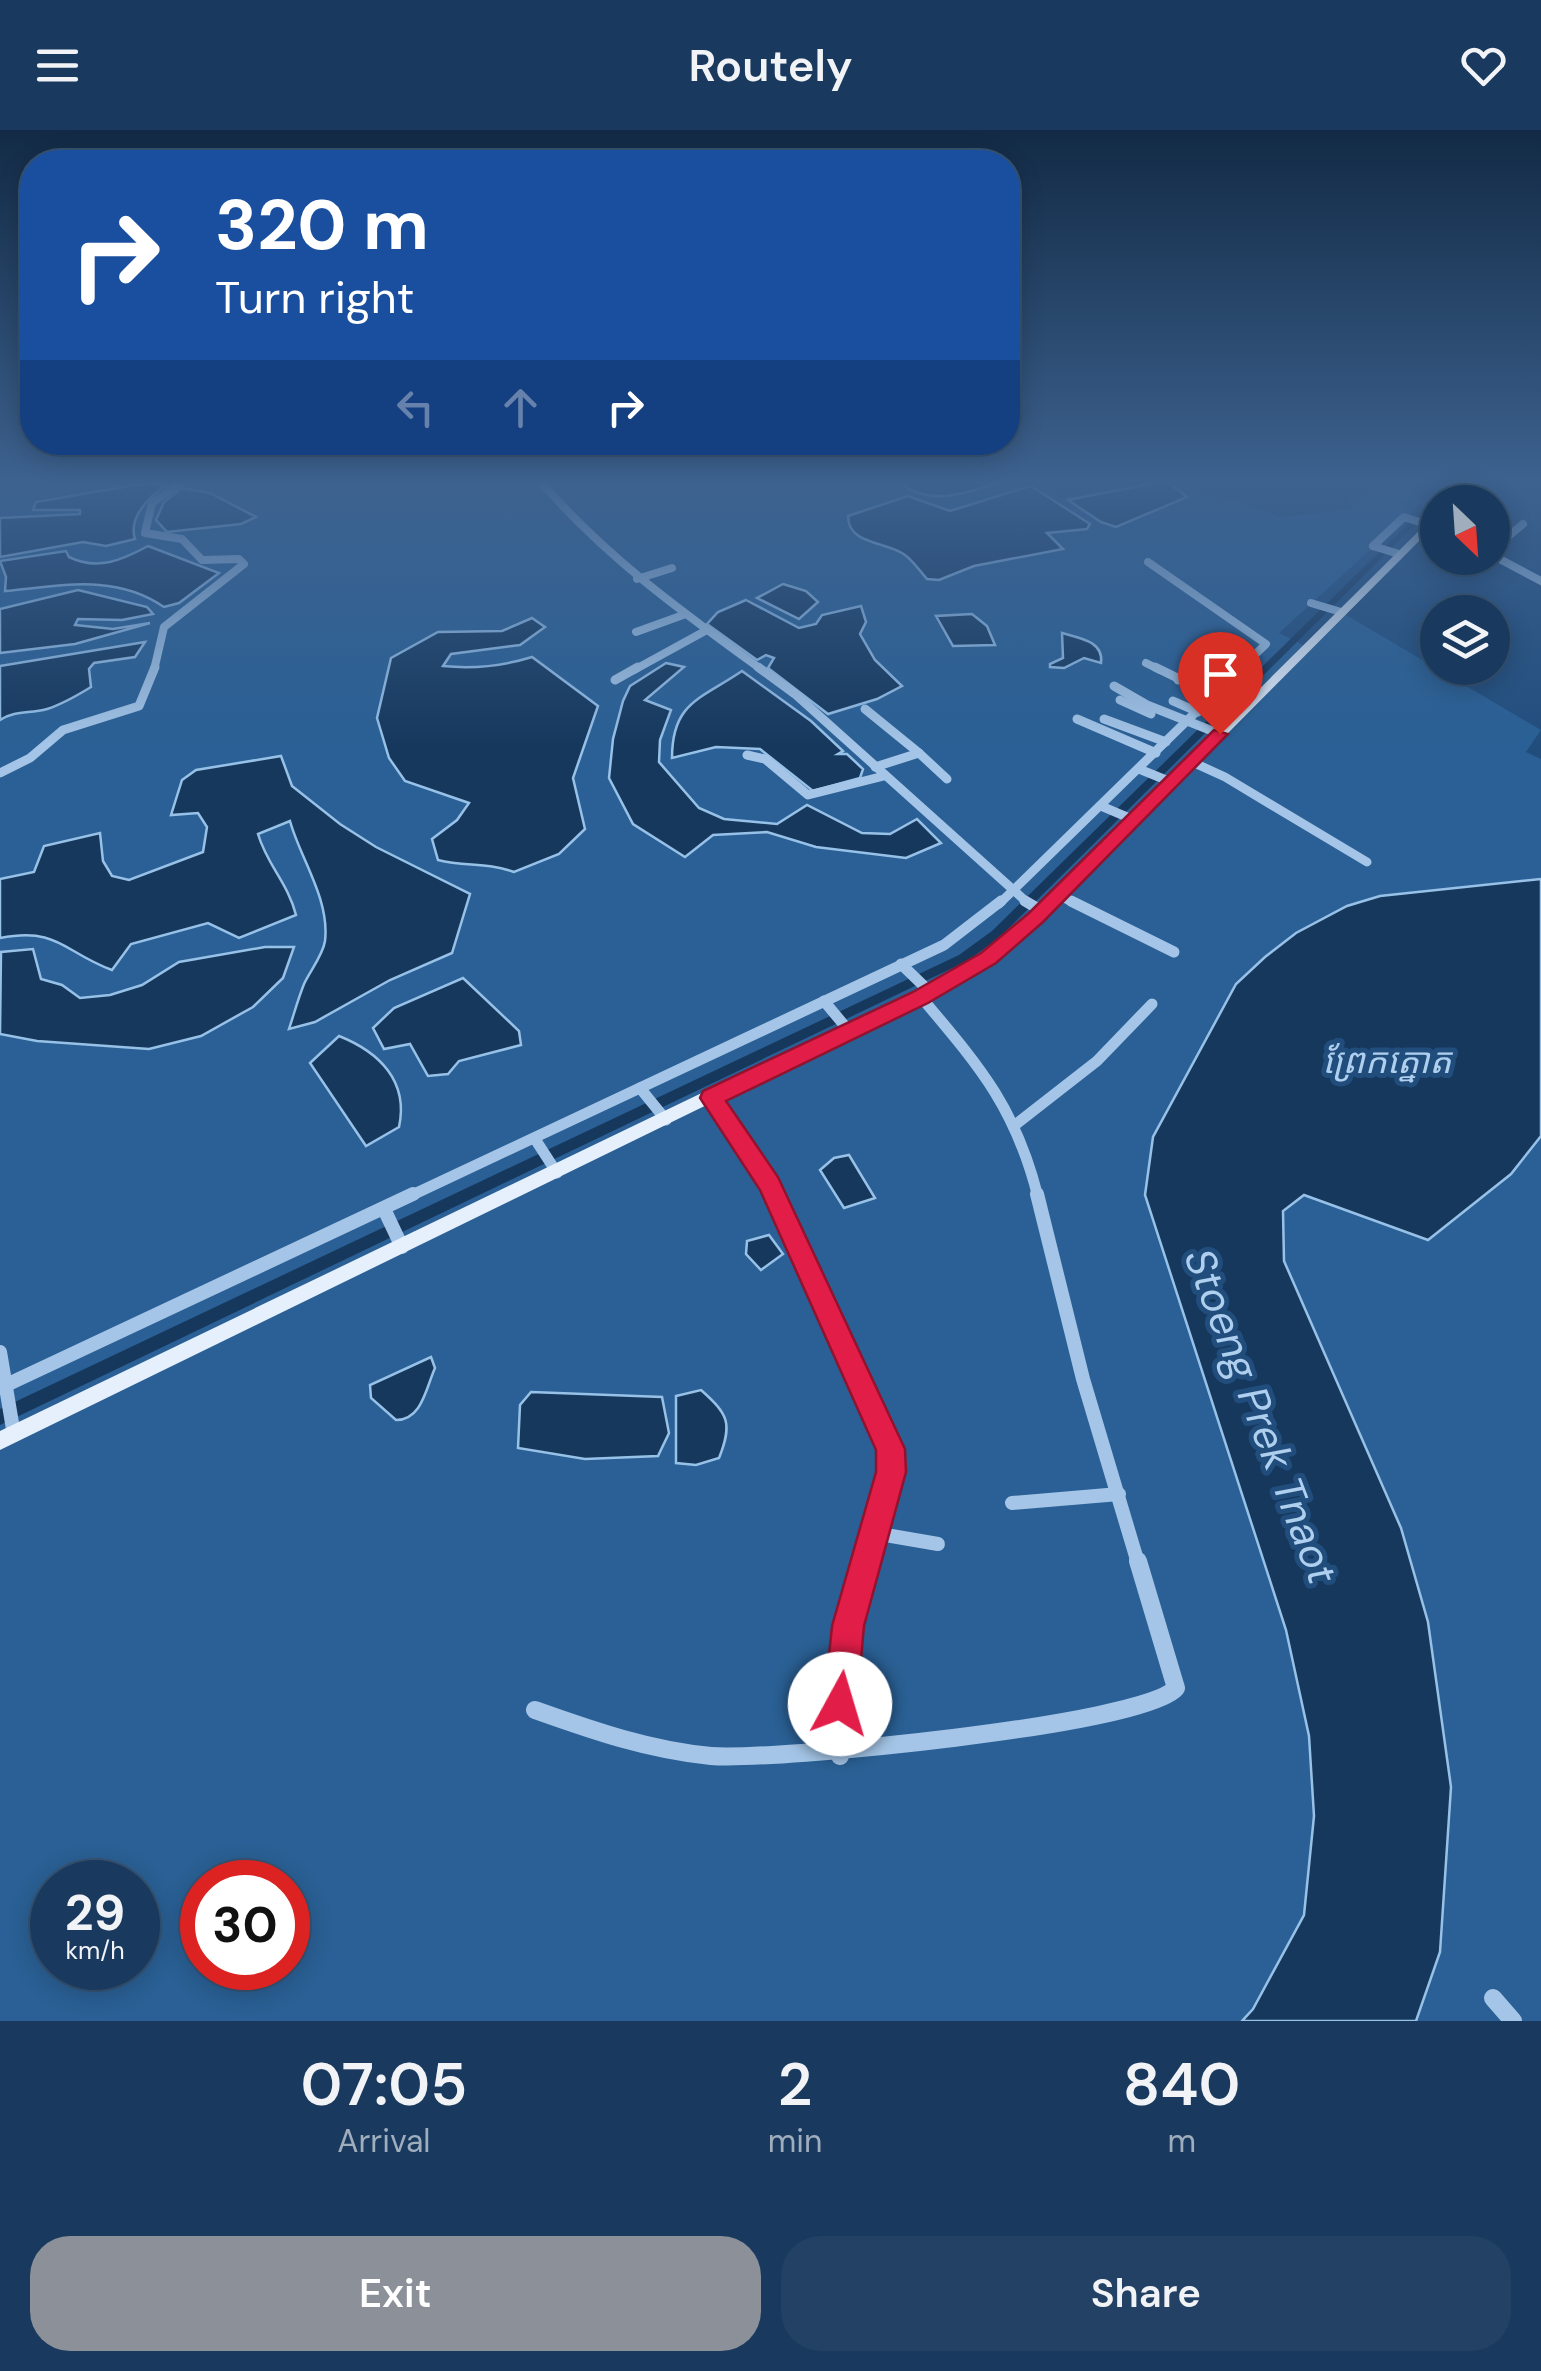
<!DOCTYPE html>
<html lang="en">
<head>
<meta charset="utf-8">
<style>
	:root { --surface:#193a5e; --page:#224164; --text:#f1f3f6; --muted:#9fadbc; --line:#375473; --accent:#8c9099 }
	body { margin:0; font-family:"DM Sans","Noto Sans Khmer",sans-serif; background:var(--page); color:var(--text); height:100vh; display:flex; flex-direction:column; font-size:38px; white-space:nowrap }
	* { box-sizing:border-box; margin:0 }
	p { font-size:32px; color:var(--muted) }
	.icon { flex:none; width:55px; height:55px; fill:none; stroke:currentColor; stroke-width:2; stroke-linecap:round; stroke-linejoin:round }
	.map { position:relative; height:1891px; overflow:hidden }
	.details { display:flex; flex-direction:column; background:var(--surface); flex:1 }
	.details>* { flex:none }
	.guide { position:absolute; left:20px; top:20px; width:1000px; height:305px; border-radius:40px; box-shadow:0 5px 25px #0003,0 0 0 2px var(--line); background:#1a4fa0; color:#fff; overflow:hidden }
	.needle { width:65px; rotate:155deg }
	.tools { position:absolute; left:1420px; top:355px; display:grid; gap:20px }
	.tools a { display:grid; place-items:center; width:90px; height:90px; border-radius:50%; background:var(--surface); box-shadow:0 5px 25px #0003,0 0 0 2px var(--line); font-size:50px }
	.speed { position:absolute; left:30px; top:1730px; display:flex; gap:20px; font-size:50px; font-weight:700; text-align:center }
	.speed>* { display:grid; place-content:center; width:130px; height:130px; border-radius:50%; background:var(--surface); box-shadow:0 5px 25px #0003,0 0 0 2px var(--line); line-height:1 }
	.speed small { font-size:25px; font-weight:400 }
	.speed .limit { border:15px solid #d22; background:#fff; color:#111 }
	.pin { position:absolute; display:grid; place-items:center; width:85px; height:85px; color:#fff; margin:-102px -42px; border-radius:50% 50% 50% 0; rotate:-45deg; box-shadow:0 0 10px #0007 }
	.pin .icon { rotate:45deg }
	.me { position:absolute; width:110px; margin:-55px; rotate:6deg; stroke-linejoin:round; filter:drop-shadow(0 0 8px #0008) }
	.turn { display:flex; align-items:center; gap:35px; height:210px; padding:0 30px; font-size:45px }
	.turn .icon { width:130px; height:130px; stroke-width:2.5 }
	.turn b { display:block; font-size:70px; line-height:85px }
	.lanes { display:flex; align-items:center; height:95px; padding:0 30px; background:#0003; justify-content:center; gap:50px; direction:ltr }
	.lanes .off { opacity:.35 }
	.eta { display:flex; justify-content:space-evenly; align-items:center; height:170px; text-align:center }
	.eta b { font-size:60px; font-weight:600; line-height:70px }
	.button { display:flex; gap:20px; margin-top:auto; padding:20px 30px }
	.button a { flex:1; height:115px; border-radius:40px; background:var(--accent); color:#fff; font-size:40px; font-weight:600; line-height:115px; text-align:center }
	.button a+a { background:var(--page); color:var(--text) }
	header { display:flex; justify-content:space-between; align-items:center; height:130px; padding:0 30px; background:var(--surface); font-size:45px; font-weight:600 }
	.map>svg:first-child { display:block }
	.green { fill:#2a6095; fill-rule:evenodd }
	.water { fill:#16385d; stroke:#98c1e8; stroke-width:2.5 }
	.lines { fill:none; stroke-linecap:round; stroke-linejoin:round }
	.canal { fill:#16385d; fill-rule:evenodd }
	.minor-far4 { stroke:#a4c5e7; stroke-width:8 }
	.minor-far3 { stroke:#a4c5e7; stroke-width:9 }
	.minor-far2 { stroke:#a4c5e7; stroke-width:11 }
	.minor-far1 { stroke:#a4c5e7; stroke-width:14 }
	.minor { stroke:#a4c5e7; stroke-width:18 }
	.major { fill:#e6f0fd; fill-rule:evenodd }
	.route { fill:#e11d48; stroke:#92132f; stroke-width:2.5 }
	.labels { text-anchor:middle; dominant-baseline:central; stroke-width:10; stroke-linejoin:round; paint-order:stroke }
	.water-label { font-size:35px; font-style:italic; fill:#afcfee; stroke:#214d7d }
	.near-water-label { font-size:42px; font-style:italic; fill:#afcfee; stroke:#214d7d }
</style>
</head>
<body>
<header><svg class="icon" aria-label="menu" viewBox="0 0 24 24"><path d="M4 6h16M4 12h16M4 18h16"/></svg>Routely<svg class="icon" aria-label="heart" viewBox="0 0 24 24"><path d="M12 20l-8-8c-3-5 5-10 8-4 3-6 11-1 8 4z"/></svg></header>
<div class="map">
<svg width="1541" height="1891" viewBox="0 0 1541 1891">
	<rect width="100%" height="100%" fill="#214d7d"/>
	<path class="green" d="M0 352H1037L1063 368 1137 352H1185L1206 366 1235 370 1281 387 1353 379 1348 371 1369 363 1350 353 1388 352 1424 371 1279 503 1307 517 1341 482 1541 600 1526 622 1541 629V1891H0ZM52 1752H138V1838H52ZM202 1752H288V1838H202Z"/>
	<g class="water">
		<path d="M898 352H1003C965 362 933 378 898 352Z"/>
		<path d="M1160 352H1168L1187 367 1116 397 1101 392 1068 370Z"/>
		<path d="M147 353 166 355C149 367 128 387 135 409L106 416 83 412 0 427V388L80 384V380H33L36 372Z"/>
		<path d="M1031 356 1090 394 1087 399 1047 403 1063 419 974 436 939 450 927 449C920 441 913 431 905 425 886 411 848 415 848 386L908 366 950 381Z"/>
		<path d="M182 358 210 363 256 387 241 394 167 402 156 390 164 372Z"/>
		<path d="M148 416 219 443 179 473 164 477C115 443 61 456 5 461L6 447 0 431 66 421 69 427C98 441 122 430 148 416Z"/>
		<path d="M783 454 806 461 818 472 799 489 757 468Z"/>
		<path d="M78 460 147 477 153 484 122 490 78 489 75 495 113 499 150 493 75 514 0 523V479Z"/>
		<path d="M746 470 799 498 816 494 822 485 861 476 866 492 860 504 875 530 902 556 877 569 828 584 768 538 774 528 766 525 757 530 707 494 718 482Z"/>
		<path d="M972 484 987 496 995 515 953 516 936 486Z"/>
		<path d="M532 488 545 497 520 515 451 524 443 536C473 539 503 536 532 527L598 576 573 648 585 699 559 724 514 742C486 732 465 737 438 730L432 709 457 690 469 673 405 651 389 628 377 588 391 528 438 502 502 501Z"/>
		<path d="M1062 503C1079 508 1104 511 1101 533L1084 528 1064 538 1050 537V534L1063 528Z"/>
		<path d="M145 512 135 527 94 533 89 539 91 557C78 565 63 574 47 579 29 584 16 580 0 590V536Z"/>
		<path d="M666 533 684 537 645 570 671 580 660 610 659 632 699 678 724 689 777 694 807 675 862 703 890 704 917 689 941 713 906 728 816 717 767 702 713 705 685 727 633 694 609 648 613 609 623 571 630 556Z"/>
		<path d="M742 541 811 591 843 621 838 624H847L863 639 860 648 813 661 760 619 716 617 672 628C672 572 701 569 742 541Z"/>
		<path d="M281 626 292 656 340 694 376 717 470 764 452 823 390 850 315 892 289 899C294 884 298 869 304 854 310 841 323 825 325 811 330 769 300 728 290 691L258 704C267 735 288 753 296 785L239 808 208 793 131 814 112 840C63 822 59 797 0 808V749L34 742 44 716 100 703 103 731 112 746 129 750 203 722 207 697 198 683 171 685 182 650 196 640Z"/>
		<path d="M1541 749V1006L1511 1044 1428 1110 1304 1065 1283 1081 1284 1131 1401 1398 1428 1492 1451 1657 1440 1822 1416 1891H1242L1253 1879 1304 1785 1314 1686 1309 1606 1286 1500 1145 1065 1153 1007 1236 854 1265 827 1296 803 1347 776 1380 766Z"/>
		<path d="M265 817H294L283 848 253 877 201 906 149 919 37 911 0 904 1 822 33 819 41 849 62 855 80 868 110 865 142 855 179 832Z"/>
		<path d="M463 848 519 901 521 915 459 931 448 944 428 946 410 914 384 919 373 898 394 878Z"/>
		<path d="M339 906C379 922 409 951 399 997L366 1016 310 933Z"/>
		<path d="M849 1025 875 1068 844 1078 820 1040 834 1028Z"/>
		<path d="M769 1105 783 1124 761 1140 746 1124 747 1111Z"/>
		<path d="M431 1227 435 1238C426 1258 422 1290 396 1290L371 1268 370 1255Z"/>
		<path d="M701 1260C728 1284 733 1293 719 1328L696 1335 676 1333V1266Z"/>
		<path d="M531 1262 662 1267 669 1303 658 1326 585 1329 518 1318 520 1275Z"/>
	</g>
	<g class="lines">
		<path class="canal" d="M1451 352H1458L1000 807 967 831 0 1295V1279L959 825 992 801Z"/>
		<g class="minor-far4">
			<path d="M541 352C607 428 681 481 762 540"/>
			<path d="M1373 416 1404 387 1438 398"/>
			<path d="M1373 416 1399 424"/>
			<path d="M1492 420 1523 394"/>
			<path d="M1492 425 1541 451"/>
			<path d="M1148 432 1266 514 1239 540"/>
			<path d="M1465 435 1479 428"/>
			<path d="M637 449 672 438"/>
			<path d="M1311 473 1341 482"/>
			<path d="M636 502 683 485"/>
			<path d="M1146 533 1160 540"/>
			<path d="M154 540 164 497 244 434 239 429 202 430 182 409 145 403 152 373 182 352"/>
			<path d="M634 540 705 501"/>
			<path d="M1190 540 1195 535 1190 529"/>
		</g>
		<g class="minor-far3">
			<path d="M758 537 795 564 1029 774"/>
			<path d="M1155 537 1243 580"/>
			<path d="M615 550 638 537"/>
			<path d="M1178 550 1192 537"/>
			<path d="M1114 556 1147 575 1220 604"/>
			<path d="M1120 570 1151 584"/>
			<path d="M1173 571 1198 582"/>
			<path d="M865 579 919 623 875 637"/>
			<path d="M1077 589 1156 623"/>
			<path d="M1104 589 1166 612"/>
			<path d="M919 623 947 649"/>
			<path d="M747 625 765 629 808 665 884 646"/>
			<path d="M1192 632 1225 647 1367 732"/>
			<path d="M1139 639 1171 652"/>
			<path d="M0 643 30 628 63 600 139 576 155 537"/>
			<path d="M1101 676 1134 690"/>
			<path d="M1058 765 1076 774"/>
			<path d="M999 774 1242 537"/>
		</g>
		<g class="minor-far2">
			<path d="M1025 771 1042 781"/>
			<path d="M1071 771 1174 822"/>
			<path d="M901 834 930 862"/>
			<path d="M921 867C979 936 1015 976 1038 1067"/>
			<path d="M824 871 849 901"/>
			<path d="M640 958 666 990"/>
			<path d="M711 968 774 1067"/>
			<path d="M1015 995 1097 931 1152 874"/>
			<path d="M535 1009 557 1043"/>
			<path d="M408 1067 944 815 1001 771"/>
		</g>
		<g class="minor-far1">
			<path d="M773 1064 890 1319 891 1342 866 1433"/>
			<path d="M1037 1064 1083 1249 1138 1433"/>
			<path d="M384 1079 402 1117"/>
			<path d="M0 1222 14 1305"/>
			<path d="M0 1258 413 1064"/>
			<path d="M1012 1373 1119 1364"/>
			<path d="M874 1403 938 1414"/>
		</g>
		<g class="minor">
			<path d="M535 1580C594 1601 649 1620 711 1626 774 1631 1144 1595 1176 1558L1138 1431"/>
			<path d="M840 1626 848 1496 866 1431"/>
			<path d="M1493 1868 1513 1891"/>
		</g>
		<g class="major">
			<path d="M1468 352H1476L1457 372H1449Z"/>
			<path d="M1435 385H1438V392L1041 791 973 845 0 1320V1301L963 837 1031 785Z"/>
		</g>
	</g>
	<linearGradient id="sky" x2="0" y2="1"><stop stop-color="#122a45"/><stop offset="0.57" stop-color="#3d628f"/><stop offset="1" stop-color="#3d628f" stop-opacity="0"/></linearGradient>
	<rect width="1541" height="616" fill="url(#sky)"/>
	<path class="route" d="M1214 600 1228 604 1043 792 996 833 928 873 726 971 778 1047 905 1319 906 1342 864 1496 857 1574 852 1586 840 1591 829 1586 824 1574 832 1496 876 1342V1320L760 1060 700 968 703 961 913 862 981 823 1029 783Z"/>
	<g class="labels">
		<g class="water-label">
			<text x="1387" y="931">ព្រែកត្នោត</text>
		</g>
		<g class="near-water-label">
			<text transform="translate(1261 1286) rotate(69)">Stoeng Prek Tnaot</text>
		</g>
	</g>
</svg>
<div class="tools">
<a><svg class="needle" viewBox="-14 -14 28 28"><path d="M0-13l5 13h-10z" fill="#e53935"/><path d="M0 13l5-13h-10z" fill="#9fadbc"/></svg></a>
<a><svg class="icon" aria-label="layers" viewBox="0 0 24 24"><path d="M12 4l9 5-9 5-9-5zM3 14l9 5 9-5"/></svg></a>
</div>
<div class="speed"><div>29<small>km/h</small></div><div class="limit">30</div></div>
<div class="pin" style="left:1220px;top:604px;background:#d93025"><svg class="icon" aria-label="arrive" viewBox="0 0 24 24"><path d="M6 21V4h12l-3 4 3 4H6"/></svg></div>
<svg class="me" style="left:840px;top:1574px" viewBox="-20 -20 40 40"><circle r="19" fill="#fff"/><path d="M0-13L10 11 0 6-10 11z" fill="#e11d48"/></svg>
<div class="guide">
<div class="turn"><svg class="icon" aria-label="right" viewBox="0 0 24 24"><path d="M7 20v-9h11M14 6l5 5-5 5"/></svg><div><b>320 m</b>Turn right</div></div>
<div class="lanes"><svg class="icon off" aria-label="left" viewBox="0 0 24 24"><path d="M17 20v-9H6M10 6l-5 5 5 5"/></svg><svg class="icon off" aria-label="ahead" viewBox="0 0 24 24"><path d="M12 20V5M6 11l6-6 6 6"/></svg><svg class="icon" aria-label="right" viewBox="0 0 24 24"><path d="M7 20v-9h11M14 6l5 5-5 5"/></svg></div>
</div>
</div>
<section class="details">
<div class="eta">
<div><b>07:05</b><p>Arrival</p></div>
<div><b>2</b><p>min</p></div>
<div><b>840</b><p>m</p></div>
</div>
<div class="button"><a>Exit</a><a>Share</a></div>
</section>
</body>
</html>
